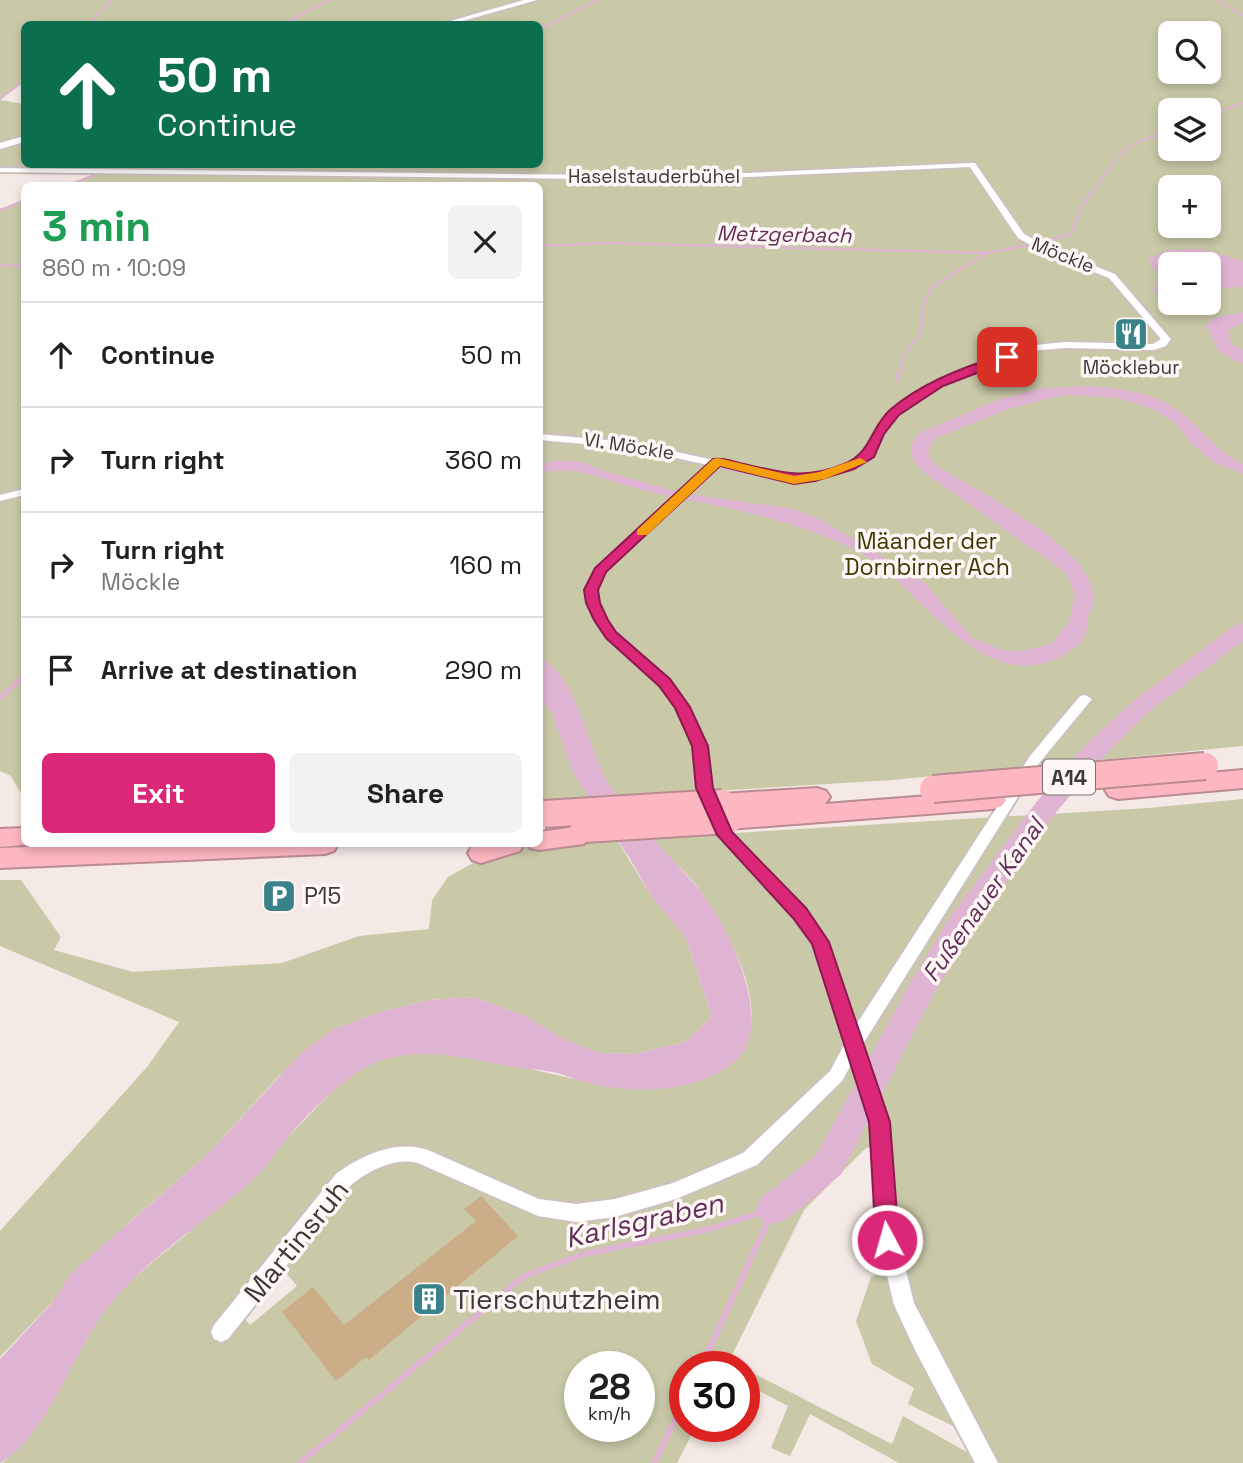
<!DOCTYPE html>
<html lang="en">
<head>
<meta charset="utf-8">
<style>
	:root { --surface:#fff; --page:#f2f2f2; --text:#202124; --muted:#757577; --line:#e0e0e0; --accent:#db2777 }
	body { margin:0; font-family:"Space Grotesk",sans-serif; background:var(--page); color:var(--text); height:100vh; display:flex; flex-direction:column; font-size:26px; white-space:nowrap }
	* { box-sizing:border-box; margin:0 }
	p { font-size:23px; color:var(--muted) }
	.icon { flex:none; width:38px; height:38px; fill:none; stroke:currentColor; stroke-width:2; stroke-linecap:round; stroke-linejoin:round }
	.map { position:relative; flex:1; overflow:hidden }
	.drawer { position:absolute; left:21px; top:182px; width:522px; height:665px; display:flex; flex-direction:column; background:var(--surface); border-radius:10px; box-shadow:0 4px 10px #0003 }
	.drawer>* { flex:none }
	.guide { position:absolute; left:21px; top:21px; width:522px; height:147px; border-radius:10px; box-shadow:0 4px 10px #0003; background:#0b6e4f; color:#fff; overflow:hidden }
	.buttons { position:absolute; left:1158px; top:21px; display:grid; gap:14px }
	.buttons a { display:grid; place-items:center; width:63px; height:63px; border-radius:10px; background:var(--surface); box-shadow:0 4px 10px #0003; font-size:35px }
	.speed { position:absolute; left:564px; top:1351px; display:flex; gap:14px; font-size:35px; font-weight:700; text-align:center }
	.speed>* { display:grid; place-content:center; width:91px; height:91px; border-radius:50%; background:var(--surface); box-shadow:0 4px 10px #0003; line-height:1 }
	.speed small { font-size:18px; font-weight:400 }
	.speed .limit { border:10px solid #d22; background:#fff; color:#111 }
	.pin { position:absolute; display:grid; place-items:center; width:60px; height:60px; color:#fff; margin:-30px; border-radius:14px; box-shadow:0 4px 10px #0006 }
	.me { position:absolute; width:77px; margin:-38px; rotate:354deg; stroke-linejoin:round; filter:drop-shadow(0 0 5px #0008) }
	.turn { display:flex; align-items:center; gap:24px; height:147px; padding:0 21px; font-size:32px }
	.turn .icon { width:91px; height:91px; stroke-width:2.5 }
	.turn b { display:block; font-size:49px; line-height:60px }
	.round { display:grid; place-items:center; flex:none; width:74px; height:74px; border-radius:10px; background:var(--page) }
	.headline { display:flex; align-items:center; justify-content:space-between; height:119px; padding:0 21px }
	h1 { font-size:42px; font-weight:700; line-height:52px; color:#1e9e55 }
	.action { display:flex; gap:14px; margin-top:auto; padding:14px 21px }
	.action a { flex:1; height:80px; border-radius:10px; background:var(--accent); color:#fff; font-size:28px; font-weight:700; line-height:80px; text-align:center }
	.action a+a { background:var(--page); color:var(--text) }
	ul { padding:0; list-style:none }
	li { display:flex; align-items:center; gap:21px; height:105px; padding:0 21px; border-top:2px solid var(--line) }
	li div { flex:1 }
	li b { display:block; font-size:26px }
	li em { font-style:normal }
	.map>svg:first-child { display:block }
	.green { fill:#c9c9a8; fill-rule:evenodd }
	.water { fill:#deb4d2 }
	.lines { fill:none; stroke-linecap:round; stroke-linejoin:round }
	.stream-far4 { stroke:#deb4d2; stroke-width:2 }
	.stream-far3 { stroke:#deb4d2; stroke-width:2.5 }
	.stream-far2 { stroke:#deb4d2; stroke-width:3.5 }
	.stream-far1 { stroke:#deb4d2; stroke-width:4.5 }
	.stream { stroke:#deb4d2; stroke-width:6 }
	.river { fill:#deb4d2; fill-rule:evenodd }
	.building { fill:#cbad87 }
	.minor-casing { stroke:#cbc1be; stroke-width:4 }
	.secondary-casing { stroke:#cbc1be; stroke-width:4 }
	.motorway-casing { stroke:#ba8b91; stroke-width:4 }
	.minor { fill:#fff; fill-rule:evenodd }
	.secondary { fill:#fff; fill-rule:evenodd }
	.motorway { fill:#fdb7c1; fill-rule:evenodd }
	.motorway-bridge-casing { stroke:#ba8b91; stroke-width:30; stroke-linecap:butt }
	.motorway-bridge { stroke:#fdb7c1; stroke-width:26 }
	.route { fill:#db2777; stroke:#8e194d; stroke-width:2 }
	.slow { fill:#f59e0b }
	.labels { text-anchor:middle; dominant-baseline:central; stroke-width:7; stroke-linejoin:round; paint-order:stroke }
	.far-street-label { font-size:19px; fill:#3d3938; stroke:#fef7f5 }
	.far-poi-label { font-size:19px; fill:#3d3938; stroke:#fef7f5 }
	.far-water-label { font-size:21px; font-style:italic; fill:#622f57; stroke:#fef7f5 }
	.shield { fill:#fef7f5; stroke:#777271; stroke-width:2 }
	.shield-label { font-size:21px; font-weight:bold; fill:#3d3938 }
	.park-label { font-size:23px; fill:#3b3800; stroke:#fef7f5 }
	.poi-label { font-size:23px; fill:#3d3938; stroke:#fef7f5; text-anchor:start }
	.water-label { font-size:24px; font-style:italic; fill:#622f57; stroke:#fef7f5 }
	.near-water-label { font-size:28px; font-style:italic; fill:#622f57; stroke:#fef7f5 }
	.near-street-label { font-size:28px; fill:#3d3938; stroke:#fef7f5 }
	.near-poi-label { font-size:28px; fill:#3d3938; stroke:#fef7f5; text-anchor:start }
</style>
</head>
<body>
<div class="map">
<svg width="1243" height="1463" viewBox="0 0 1243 1463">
	<rect width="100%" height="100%" fill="#f4e9e5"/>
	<g class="green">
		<path d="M0 0H528L439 24H24V82L0 100 24 104V137L0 144Z"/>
		<path d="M536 0H1243V746L892 780 539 802V186H64L96 173 0 170V147L24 140V164H539V24H447ZM1171 33H1209V72H1171ZM1171 110H1209V149H1171ZM1171 187H1209V226H1171ZM1171 264H1209V303H1171Z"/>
		<path d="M24 200V799L11 776 0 771V209Z"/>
		<path d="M1243 799V1463H899L810 1414 790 1456 771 1448 788 1406 744 1383 747 1370 892 1444 903 1416 972 1455 959 1429 908 1404 914 1388 872 1364 856 1321 871 1277 888 1271 875 1147 866 1148 804 1210 726 1367H684V1426H696L677 1463H2L10 1456C27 1432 47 1409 62 1384 78 1357 90 1329 110 1304 135 1273 168 1251 197 1225 227 1197 257 1168 286 1139 314 1112 341 1075 379 1060 478 1022 651 1142 731 1058 742 1047 749 1041 751 1024 756 981 726 930 703 895 689 874 668 856 652 838L1148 808ZM270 1254 297 1286 250 1325 230 1303ZM579 1367H639V1426H579Z"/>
		<path d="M617 840 650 894 686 938 712 1017 685 1042 635 1054 599 1053 560 1038 526 1016 473 997 430 1000 383 1011 334 1029 279 1076 207 1155 127 1224 0 1357V1231L147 1067 179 1022 0 946V880H21L61 937 54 950 133 972 282 963 359 936 429 929 432 900 448 877 487 855 519 847Z"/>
	</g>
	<g class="water">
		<path d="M1202 249 1243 261V287L1209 290V264H1171V293L1152 292 1165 274 1151 267 1148 259 1168 250Z"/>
		<path d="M1243 312V322L1228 331 1231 343 1243 351V364L1219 352 1206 325 1213 318Z"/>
		<path d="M1084 386C1122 389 1159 391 1189 419 1209 438 1218 451 1243 464V474L1213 462 1192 444 1175 423 1152 409 1119 398 1071 395 1054 397 1009 409 935 438 928 454 935 464C975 491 1089 544 1094 596 1095 602 1091 610 1089 616 1086 627 1087 638 1079 645 1059 660 1036 670 1010 664 970 656 934 616 905 588 896 580 888 569 878 563 809 520 724 508 647 491 610 483 577 463 539 474V465L554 460 582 462 601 470 681 493 794 509 819 519 861 543 925 583 971 637 1001 650 1020 651 1052 644 1069 621 1075 594 1065 572 922 471C910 458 907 447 919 433L995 401 1037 389Z"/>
		<path d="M539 657C582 681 584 744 609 784 633 823 671 854 700 891 728 925 779 1028 733 1063 693 1094 631 1094 584 1082 575 1080 566 1075 557 1073 541 1069 524 1069 508 1066 467 1058 424 1047 383 1060 371 1063 356 1073 346 1081 324 1097 303 1119 286 1140 275 1152 267 1168 255 1178 208 1221 152 1254 111 1303 72 1350 52 1432 0 1463V1359L52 1303 71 1273 207 1155 301 1053 334 1029 383 1011 430 1000 473 997 526 1016 563 1039 599 1053 635 1054 685 1042 712 1017 686 938 650 894 630 859 573 773 552 713 539 697Z"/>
	</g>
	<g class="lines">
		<g class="stream-far4">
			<path d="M1218 0 1243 16"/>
			<path d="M89 24 112 0"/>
			<path d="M282 24 331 0"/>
			<path d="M539 30 598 0"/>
			<path d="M0 99 24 80"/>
			<path d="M1209 115 1243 103"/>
			<path d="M1118 156 1131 145 1171 130"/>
			<path d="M1114 163 1116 160"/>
		</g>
		<g class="stream-far3">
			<path d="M111 169 125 164"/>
			<path d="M66 186 103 172"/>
			<path d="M0 210 24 201"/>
			<path d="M1037 244 1071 234 1082 205 1115 161"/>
			<path d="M539 246 610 243 987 253 1029 245"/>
			<path d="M0 266 24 265"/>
			<path d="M899 374 905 354 921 333 923 306 932 287 986 254"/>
		</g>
		<path class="stream-far2" d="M896 382 899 372"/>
		<path class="stream-far1" d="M0 698 24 676"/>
		<g class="stream">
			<path d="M701 1367 773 1210"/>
			<path d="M300 1463 524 1276 584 1254 710 1229 773 1209"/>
			<path d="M654 1463 684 1401"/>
		</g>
		<path class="river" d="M1243 623V641L1148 712 1099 761 1053 816 970 933 932 997 841 1174 813 1199 785 1220 773 1224 761 1220 756 1209 761 1198 817 1154 910 983 950 917 1035 804 1081 749 1132 702 1235 625Z"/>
	</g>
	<path class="building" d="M481 1196 518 1236 369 1360 366 1357 336 1381 282 1312 313 1287 344 1325 476 1221 464 1209Z"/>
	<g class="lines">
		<g class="minor-casing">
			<g id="minor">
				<path d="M972 163H975L1024 234 1051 249 1115 274 1169 337 1171 339 1166 346 1154 350 1066 348 1028 351 942 386 899 414 889 425 877 450 869 461 853 469 804 482 779 480 719 467 605 572 597 590 599 603 607 620 616 632 670 680 690 707 707 746 711 788 731 832 805 909 826 938 856 1025 1030 756 1080 696 1085 695 1092 699 1040 762 863 1044 889 1122 895 1226 914 1303 998 1463H975L916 1352 894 1305 875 1226 871 1122 852 1063 842 1081 757 1165 676 1199 615 1217 576 1222 538 1216 418 1163C394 1157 368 1171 350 1186L228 1339 221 1342 214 1339 211 1332 214 1325 336 1174C361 1155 397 1139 428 1150L539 1199 576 1204 615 1199 673 1183 743 1153 830 1071 845 1043 812 944 793 917 717 835 697 788 693 746 677 708 660 686 606 638 595 620 587 603 585 590 596 567 708 465 630 448 539 440V434L630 442 714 460 718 459 779 474 804 476 845 465 861 457 879 424 891 410 934 382 1023 346 1066 342 1153 344 1161 339 1109 278 1045 253 1018 238 970 167 677 180 0 172V168L677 176Z"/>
				<path d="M24 489V495L0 501V495Z"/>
			</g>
		</g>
		<g class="secondary-casing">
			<g id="secondary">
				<path d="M524 0H537L452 24H440Z"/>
				<path d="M24 136V142L0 149V143Z"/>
			</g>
		</g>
		<g class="motorway-casing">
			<g id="motorway">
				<path d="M1243 770V788L1118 799 1109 796 1105 790 1109 784 1118 781Z"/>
				<path d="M817 788 826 791 830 797 825 804 993 791 1002 794 1006 800 1002 806 993 809 729 829 720 826 716 820 720 814 726 812 713 809 709 803 713 797 722 794Z"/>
				<path d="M584 820 593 822 597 829 584 844 539 850 530 848 527 844H539V832L568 828Z"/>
				<path d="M24 828V844H33L0 847V829Z"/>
				<path d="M113 844H338L334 851 325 854 0 868V848Z"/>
				<path d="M481 844H524L520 851 481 863 472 860 468 853 472 846Z"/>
			</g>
		</g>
		<use href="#minor" class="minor"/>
		<use href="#secondary" class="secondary"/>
		<use href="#motorway" class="motorway"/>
		<g class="motorway-bridge-casing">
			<g id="motorway-bridge">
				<path d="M933 789 1205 766"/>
				<path d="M544 814 722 803"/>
				<path d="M584 829 729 820"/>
			</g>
		</g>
		<use href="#motorway-bridge" class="motorway-bridge"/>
	</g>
	<path class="route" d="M1007 354 1013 357 1011 360 943 386 899 415 884 434 874 457 854 469 815 481 794 484 720 466 606 572 598 590 600 603 608 620 616 632 670 679 690 707 708 746 713 788 732 832 806 908 829 942 890 1122 899 1240 895 1247 887 1250 880 1247 876 1240 869 1122 812 944 793 918 717 835 696 788 692 746 675 708 659 686 606 638 594 620 586 603 584 590 595 568 713 459C723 457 735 462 744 464 783 473 806 480 844 464 872 453 870 427 891 409 923 382 968 365 1007 354Z"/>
	<path class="slow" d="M718 458 794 476 819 472 860 458 867 462 825 479 794 484 720 466 647 535H637V530L713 459Z"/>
	<defs>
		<g id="restaurant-square" transform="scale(1.75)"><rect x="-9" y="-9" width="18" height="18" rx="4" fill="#3a8289" stroke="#fef7f5"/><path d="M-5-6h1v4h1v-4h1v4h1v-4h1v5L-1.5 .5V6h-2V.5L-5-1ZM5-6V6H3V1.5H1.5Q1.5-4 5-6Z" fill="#fff"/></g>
		<g id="parking-square" transform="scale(1.75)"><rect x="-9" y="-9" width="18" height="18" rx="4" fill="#3a8289" stroke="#fef7f5"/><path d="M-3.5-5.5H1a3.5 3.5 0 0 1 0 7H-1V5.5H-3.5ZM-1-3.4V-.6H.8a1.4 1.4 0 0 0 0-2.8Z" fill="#fff"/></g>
		<g id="building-square" transform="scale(1.75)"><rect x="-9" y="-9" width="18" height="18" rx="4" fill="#3a8289" stroke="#fef7f5"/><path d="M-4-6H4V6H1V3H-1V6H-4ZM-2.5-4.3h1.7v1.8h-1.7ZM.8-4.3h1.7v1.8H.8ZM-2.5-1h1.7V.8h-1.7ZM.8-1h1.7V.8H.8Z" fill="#fff"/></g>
	</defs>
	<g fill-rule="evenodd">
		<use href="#restaurant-square" x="1131" y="334"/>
		<use href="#parking-square" x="279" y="896"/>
		<use href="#building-square" x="429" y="1299"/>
	</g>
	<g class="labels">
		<g class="far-street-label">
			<text x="654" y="176">Haselstauderbühel</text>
			<text transform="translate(1063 255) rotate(22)">Möckle</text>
			<text transform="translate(629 446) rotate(9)">VI. Möckle</text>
		</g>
		<g class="far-poi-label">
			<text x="1131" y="367">Möcklebur</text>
		</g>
		<g class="far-water-label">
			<text transform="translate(784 234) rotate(1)">Metzgerbach</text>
		</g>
		<rect class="shield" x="1043" y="759.5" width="52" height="35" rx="5"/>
		<g class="shield-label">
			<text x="1069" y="777">A14</text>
		</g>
		<g class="park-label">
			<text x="927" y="541">Mäander der<tspan x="927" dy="26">Dornbirner Ach</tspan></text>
		</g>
		<g class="poi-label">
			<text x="304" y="896">P15</text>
		</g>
		<g class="water-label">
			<text transform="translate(983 900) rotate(-55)">Fußenauer Kanal</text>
		</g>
		<g class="near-water-label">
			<text transform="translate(644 1220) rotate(-13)">Karlsgraben</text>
		</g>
		<g class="near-street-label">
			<text transform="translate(296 1241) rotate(-51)">Martinsruh</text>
		</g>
		<g class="near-poi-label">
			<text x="453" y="1299">Tierschutzheim</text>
		</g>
	</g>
</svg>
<div class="buttons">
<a><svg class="icon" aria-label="search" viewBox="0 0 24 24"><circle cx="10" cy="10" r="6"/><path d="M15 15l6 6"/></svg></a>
<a><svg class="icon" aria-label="layers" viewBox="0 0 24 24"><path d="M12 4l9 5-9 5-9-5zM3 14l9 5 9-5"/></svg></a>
<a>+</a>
<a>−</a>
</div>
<div class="speed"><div>28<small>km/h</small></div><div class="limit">30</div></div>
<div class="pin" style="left:1007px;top:357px;background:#d93025"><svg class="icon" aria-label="arrive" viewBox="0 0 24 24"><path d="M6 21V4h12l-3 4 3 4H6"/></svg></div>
<svg class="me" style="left:887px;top:1240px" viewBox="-20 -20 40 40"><circle r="17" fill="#db2777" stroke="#fff" stroke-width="3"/><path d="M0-11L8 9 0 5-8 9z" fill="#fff"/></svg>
<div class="guide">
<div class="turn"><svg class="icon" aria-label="ahead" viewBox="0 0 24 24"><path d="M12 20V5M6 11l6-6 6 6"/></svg><div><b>50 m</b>Continue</div></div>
</div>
<section class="drawer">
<div class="headline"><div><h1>3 min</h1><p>860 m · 10:09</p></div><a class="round"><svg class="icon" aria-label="close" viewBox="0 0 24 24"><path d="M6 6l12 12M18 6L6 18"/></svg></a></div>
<ul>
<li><svg class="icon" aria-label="ahead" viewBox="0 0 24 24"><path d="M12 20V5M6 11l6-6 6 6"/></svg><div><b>Continue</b></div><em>50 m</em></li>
<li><svg class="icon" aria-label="right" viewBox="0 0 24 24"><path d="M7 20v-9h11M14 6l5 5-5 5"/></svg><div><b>Turn right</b></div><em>360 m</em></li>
<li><svg class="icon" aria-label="right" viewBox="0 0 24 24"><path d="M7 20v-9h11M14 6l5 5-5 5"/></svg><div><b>Turn right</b><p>Möckle</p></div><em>160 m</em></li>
<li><svg class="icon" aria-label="arrive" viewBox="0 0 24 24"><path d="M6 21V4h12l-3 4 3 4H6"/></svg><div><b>Arrive at destination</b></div><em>290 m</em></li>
</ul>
<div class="action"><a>Exit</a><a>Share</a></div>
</section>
</div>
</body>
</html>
